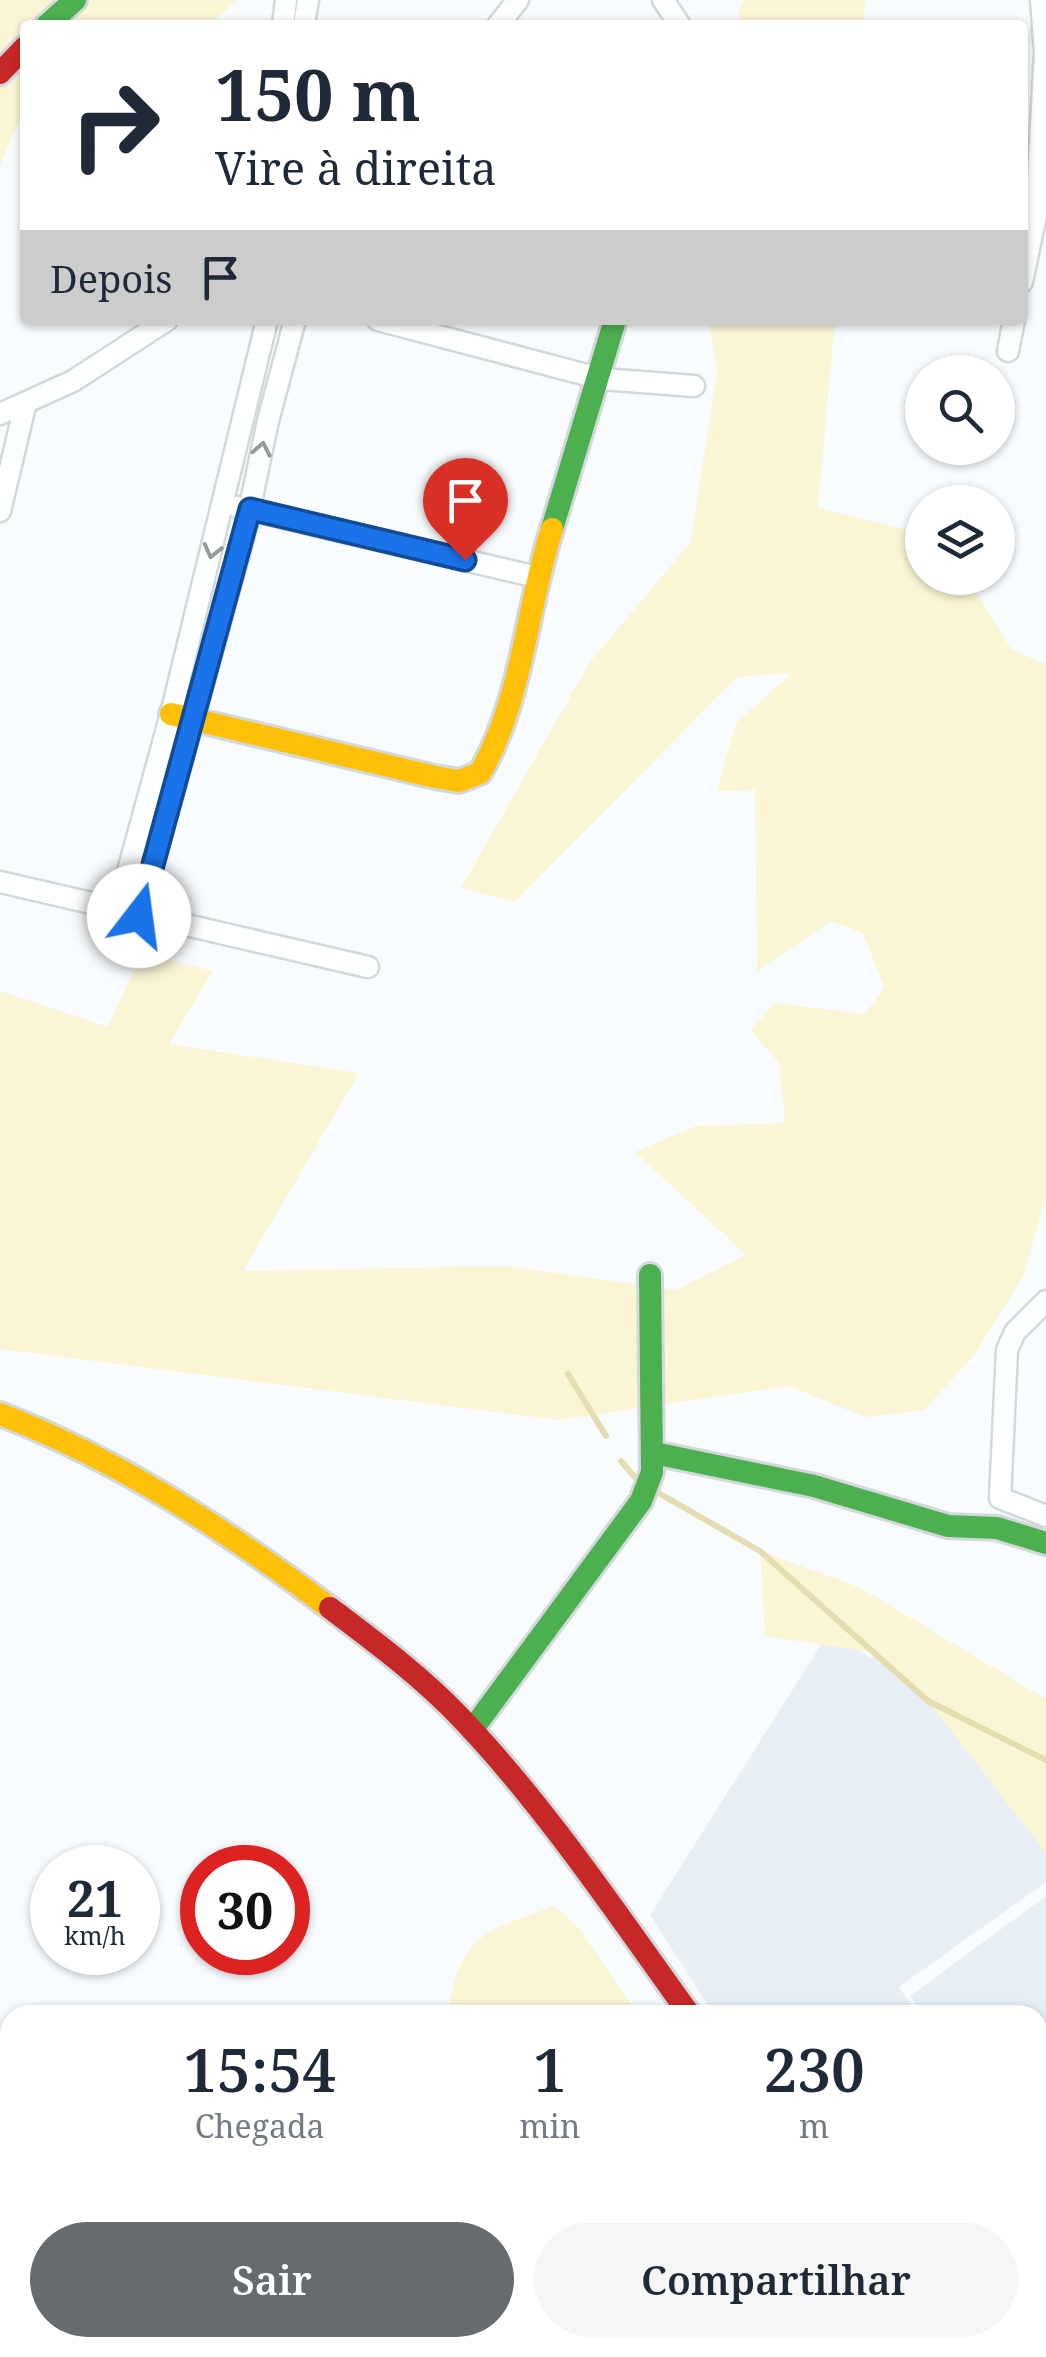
<!DOCTYPE html>
<html lang="pt">
<head>
<meta charset="utf-8">
<style>
	:root { --surface:#fff; --page:#f6f6f7; --text:#1f2937; --muted:#747a83; --accent:#656b6f }
	body { margin:0; font-family:"Noto Serif",serif; background:var(--page); color:var(--text); height:100vh; display:flex; flex-direction:column; font-size:38px; white-space:nowrap }
	* { box-sizing:border-box; margin:0 }
	p { font-size:32px; color:var(--muted) }
	.icon { flex:none; width:55px; height:55px; fill:none; stroke:currentColor; stroke-width:2; stroke-linecap:round; stroke-linejoin:round }
	.map { position:relative; flex:1; overflow:hidden }
	.details { position:absolute; left:0px; top:2005px; width:1048px; height:352px; display:flex; flex-direction:column; background:var(--surface); border-radius:30px 30px 0 0; box-shadow:0 2px 8px #0004 }
	.details>* { flex:none }
	.guide { position:absolute; left:20px; top:20px; width:1008px; height:305px; border-radius:10px; box-shadow:0 2px 8px #0004; background:#fff; color:var(--text); overflow:hidden }
	.tools { position:absolute; left:905px; top:355px; display:grid; gap:20px }
	.tools a { display:grid; place-items:center; width:110px; height:110px; border-radius:50%; background:var(--surface); box-shadow:0 2px 8px #0004; font-size:50px }
	.speed { position:absolute; left:30px; top:1845px; display:flex; gap:20px; font-size:50px; font-weight:700; text-align:center }
	.speed>* { display:grid; place-content:center; width:130px; height:130px; border-radius:50%; background:var(--surface); box-shadow:0 2px 8px #0004; line-height:1 }
	.speed small { font-size:25px; font-weight:400 }
	.speed .limit { border:15px solid #d22; background:#fff; color:#111 }
	.pin { position:absolute; display:grid; place-items:center; width:85px; height:85px; color:#fff; margin:-102px -42px; border-radius:50% 50% 50% 0; rotate:-45deg; box-shadow:0 0 10px #0007 }
	.pin .icon { rotate:45deg }
	.me { position:absolute; width:110px; margin:-55px; rotate:15deg; stroke-linejoin:round; filter:drop-shadow(0 0 8px #0008) }
	.turn { display:flex; align-items:center; gap:35px; height:210px; padding:0 30px; font-size:45px }
	.turn .icon { width:130px; height:130px; stroke-width:2.5 }
	.turn b { display:block; font-size:70px; line-height:85px }
	.then { display:flex; align-items:center; height:95px; padding:0 30px; background:#0003; gap:20px; font-size:38px }
	.eta { display:flex; justify-content:space-evenly; align-items:center; height:170px; text-align:center }
	.eta b { font-size:60px; font-weight:600; line-height:70px }
	.primary-button { display:flex; gap:20px; margin-top:auto; padding:20px 30px }
	.primary-button a { flex:1; height:115px; border-radius:60px; background:var(--accent); color:#fff; font-size:40px; font-weight:600; line-height:115px; text-align:center }
	.primary-button a+a { background:var(--page); color:var(--text) }
	.map>svg:first-child { display:block }
	.built { fill:#e8eff4 }
	.green { fill:#faf5d5 }
	.lines { fill:none; stroke-linecap:round; stroke-linejoin:round }
	.stream { stroke:#e5ddb1; stroke-width:6 }
	.street-casing { stroke:#d3d8db; stroke-width:25 }
	.fast-casing { stroke:#d3d8db; stroke-width:28 }
	.slow-casing { stroke:#d3d8db; stroke-width:28 }
	.jam-casing { stroke:#d3d8db; stroke-width:28 }
	.street { stroke:#feffff; stroke-width:20 }
	.fast { stroke:#4caf50; stroke-width:22 }
	.slow { stroke:#ffc107; stroke-width:22 }
	.jam { stroke:#c62828; stroke-width:22 }
	.oneway { stroke:#96999c }
	.route-casing { stroke:#114b97; stroke-width:25 }
	.route { stroke:#1a73e8; stroke-width:18 }
</style>
</head>
<body>
<div class="map">
<svg width="1046" height="2357" viewBox="0 0 1046 2357">
	<rect width="100%" height="100%" fill="#f9fcfe"/>
	<g class="built">
		<path d="M831 1629 870 1658 878 1653 896 1677 943 1712 1046 1852V1882L899 1987 919 2015H714L650 1915Z"/>
		<path d="M1046 1896V2027L1038 2034V2015H924L910 1996Z"/>
	</g>
	<g class="green">
		<path d="M0 0H236L210 25H25V108L0 165Z"/>
		<path d="M744 0H865L863 25H745L738 14Z"/>
		<path d="M709 320H835L818 508 922 534V578H967L1011 649 1046 664V1197L1023 1277 975 1354 924 1410 865 1417 789 1386 558 1420 0 1349V991L108 1027 142 953 213 971 169 1044 359 1073 243 1271 507 1266 676 1290 746 1255 635 1152 696 1126 785 1123 779 1063 751 1030 775 1003 865 1014 884 987 863 933 831 921 757 971 755 790 717 791 736 723 792 673 737 677 515 902 461 888 590 662 690 543 717 374Z"/>
		<path d="M760 1551 861 1588 1046 1699V1853L928 1701 878 1653 765 1636Z"/>
		<path d="M555 1906 577 1926 639 2015H447C462 1933 482 1932 555 1906Z"/>
	</g>
	<g class="lines">
		<g class="stream">
			<path d="M568 1374 606 1436"/>
			<path d="M621 1461 639 1482"/>
			<path d="M655 1491 760 1551 928 1701 1046 1760"/>
		</g>
		<g class="street-casing">
			<g id="street">
				<path d="M663 0 680 25"/>
				<path d="M283 25 286 0"/>
				<path d="M304 25 308 0"/>
				<path d="M498 25 518 0"/>
				<path d="M1022 282 1036 215 1045 52 1041 0"/>
				<path d="M378 320 602 379 694 386"/>
				<path d="M1008 351 1014 320"/>
				<path d="M0 414 73 381 167 320"/>
				<path d="M237 507 537 577"/>
				<path d="M0 511 25 406"/>
				<path d="M0 882 368 967"/>
				<path d="M117 911 171 714 267 320"/>
				<path d="M139 916 244 535 268 421 295 320"/>
				<path d="M1046 1301 1015 1332 1007 1350 1000 1498 1046 1516"/>
				<path d="M1038 2066 1046 2060"/>
				<path d="M1038 2228 1046 2222"/>
				<path d="M321 2348 334 2357"/>
				<path d="M715 2348 722 2357"/>
				<path d="M177 2357 187 2348"/>
				<path d="M655 2357 662 2348"/>
			</g>
		</g>
		<g class="fast-casing">
			<g id="fast">
				<path d="M47 25 75 0"/>
				<path d="M552 529 615 320"/>
				<path d="M654 1453 814 1486 948 1526 997 1528 1046 1543"/>
				<path d="M472 1730 641 1501 652 1472 650 1275"/>
				<path d="M928 2348 935 2357"/>
			</g>
		</g>
		<g class="slow-casing">
			<g id="slow">
				<path d="M171 714 435 777 459 781 480 773C523 699 526 609 552 529"/>
				<path d="M0 1414C121 1461 226 1530 330 1608"/>
			</g>
		</g>
		<g class="jam-casing">
			<g id="jam">
				<path d="M0 73 25 47"/>
				<path d="M330 1608C375 1642 421 1676 460 1717 546 1807 617 1914 690 2015"/>
			</g>
		</g>
		<use href="#street" class="street"/>
		<use href="#fast" class="fast"/>
		<use href="#slow" class="slow"/>
		<use href="#jam" class="jam"/>
	</g>
	<defs><path id="oneway-chevron" d="M-2-3.5L2.5 0L-2 3.5" fill="none" stroke-width="1.6" stroke-linecap="round" stroke-linejoin="round" transform="scale(2.5)"/></defs>
	<g class="oneway">
		<use href="#oneway-chevron" transform="translate(262 449) rotate(-79)"/>
		<use href="#oneway-chevron" transform="translate(212 551) rotate(104)"/>
	</g>
	<g class="lines">
		<g class="route-casing">
			<path id="route" d="M139 916 250 509 465 560"/>
		</g>
		<use href="#route" class="route"/>
	</g>
</svg>
<div class="tools">
<a><svg class="icon" aria-label="search" viewBox="0 0 24 24"><circle cx="10" cy="10" r="6"/><path d="M15 15l6 6"/></svg></a>
<a><svg class="icon" aria-label="layers" viewBox="0 0 24 24"><path d="M12 4l9 5-9 5-9-5zM3 14l9 5 9-5"/></svg></a>
</div>
<div class="speed"><div>21<small>km/h</small></div><div class="limit">30</div></div>
<div class="pin" style="left:465px;top:560px;background:#d93025"><svg class="icon" aria-label="arrive" viewBox="0 0 24 24"><path d="M6 21V4h12l-3 4 3 4H6"/></svg></div>
<svg class="me" style="left:139px;top:916px" viewBox="-20 -20 40 40"><circle r="19" fill="#fff"/><path d="M0-13L10 11 0 6-10 11z" fill="#1a73e8"/></svg>
<div class="guide">
<div class="turn"><svg class="icon" aria-label="right" viewBox="0 0 24 24"><path d="M7 20v-9h11M14 6l5 5-5 5"/></svg><div><b>150 m</b>Vire à direita</div></div>
<div class="then">Depois<svg class="icon" aria-label="arrive" viewBox="0 0 24 24"><path d="M6 21V4h12l-3 4 3 4H6"/></svg></div>
</div>
<section class="details">
<div class="eta">
<div><b>15:54</b><p>Chegada</p></div>
<div><b>1</b><p>min</p></div>
<div><b>230</b><p>m</p></div>
</div>
<div class="primary-button"><a>Sair</a><a>Compartilhar</a></div>
</section>
</div>
</body>
</html>
